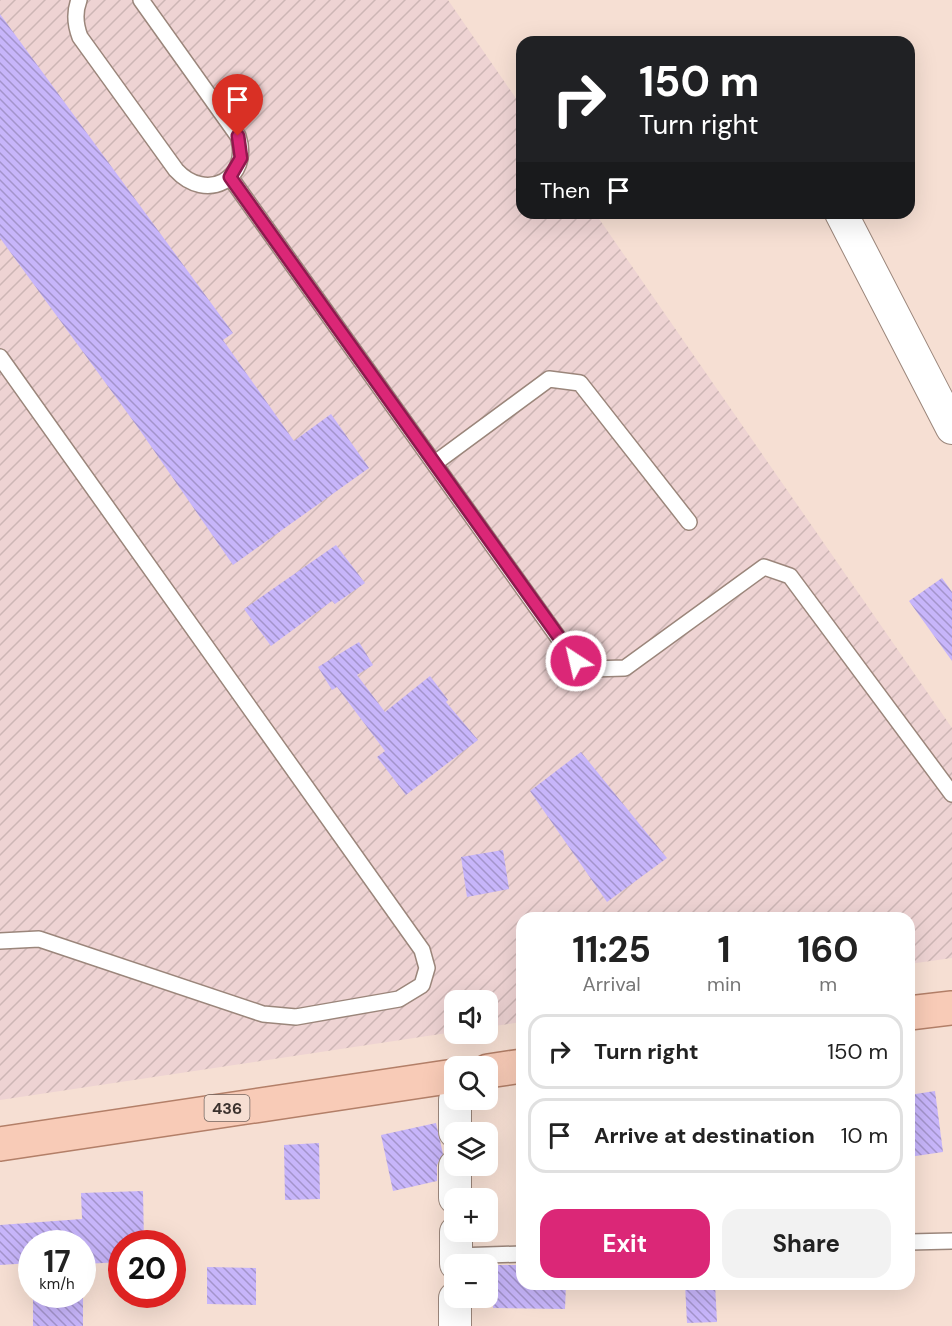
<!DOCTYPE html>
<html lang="en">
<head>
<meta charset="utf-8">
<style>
	:root { --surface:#fff; --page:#f2f2f2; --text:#222; --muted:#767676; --line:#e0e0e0; --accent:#db2777 }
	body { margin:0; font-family:"DM Sans",sans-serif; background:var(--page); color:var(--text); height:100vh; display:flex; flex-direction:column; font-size:22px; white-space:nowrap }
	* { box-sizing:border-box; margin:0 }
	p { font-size:20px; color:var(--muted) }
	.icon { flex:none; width:33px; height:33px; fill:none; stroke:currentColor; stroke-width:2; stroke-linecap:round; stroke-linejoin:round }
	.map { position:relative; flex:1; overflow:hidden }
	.panel { position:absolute; left:516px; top:912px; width:399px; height:378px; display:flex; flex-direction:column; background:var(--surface); border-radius:18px; box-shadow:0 6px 24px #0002 }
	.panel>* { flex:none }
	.top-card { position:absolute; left:516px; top:36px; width:399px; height:183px; border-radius:18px; box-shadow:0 6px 24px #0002; background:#202124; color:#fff; overflow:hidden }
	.buttons { position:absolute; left:444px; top:990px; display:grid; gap:12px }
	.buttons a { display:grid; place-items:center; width:54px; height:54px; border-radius:12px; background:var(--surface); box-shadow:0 6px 24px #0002; font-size:30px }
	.speed { position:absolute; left:18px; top:1230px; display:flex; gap:12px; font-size:30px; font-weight:700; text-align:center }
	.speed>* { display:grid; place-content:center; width:78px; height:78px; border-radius:50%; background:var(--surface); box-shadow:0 6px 24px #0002; line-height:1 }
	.speed small { font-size:15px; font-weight:400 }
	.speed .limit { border:9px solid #d22; background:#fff; color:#111 }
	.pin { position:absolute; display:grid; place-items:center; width:51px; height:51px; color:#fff; margin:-62px -26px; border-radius:50% 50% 50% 0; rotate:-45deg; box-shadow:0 0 6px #0007 }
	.pin .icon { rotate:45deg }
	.me { position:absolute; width:66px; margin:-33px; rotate:325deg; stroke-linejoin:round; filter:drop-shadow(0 0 4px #0008) }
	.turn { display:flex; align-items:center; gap:21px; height:126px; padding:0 24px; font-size:27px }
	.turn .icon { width:78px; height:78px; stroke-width:2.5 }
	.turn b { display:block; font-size:42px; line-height:51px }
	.then { display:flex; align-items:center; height:57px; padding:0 24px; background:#0003; gap:12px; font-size:22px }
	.eta { display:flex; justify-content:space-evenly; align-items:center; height:102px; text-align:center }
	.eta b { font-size:36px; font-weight:700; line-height:42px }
	.button { display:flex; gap:12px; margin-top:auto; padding:12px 24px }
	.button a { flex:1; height:69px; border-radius:18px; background:var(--accent); color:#fff; font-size:24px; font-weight:700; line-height:69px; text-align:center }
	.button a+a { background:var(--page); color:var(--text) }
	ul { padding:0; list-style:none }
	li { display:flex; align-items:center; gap:18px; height:75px; margin:0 12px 9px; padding:0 12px; border:3px solid var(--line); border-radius:18px }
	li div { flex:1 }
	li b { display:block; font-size:22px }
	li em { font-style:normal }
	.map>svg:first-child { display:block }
	.industrial { fill:url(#industrial-furrows) }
	.building { fill:url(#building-back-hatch) }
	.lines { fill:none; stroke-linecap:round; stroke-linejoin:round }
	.lane-casing { stroke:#9b867b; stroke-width:18 }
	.street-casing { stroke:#9b867b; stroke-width:34 }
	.primary-casing { stroke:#b37f68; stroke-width:36 }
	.lane { stroke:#fff; stroke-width:15 }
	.street { stroke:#fff; stroke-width:32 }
	.primary { stroke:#f8cbb7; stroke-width:33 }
	.route-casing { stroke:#8e194d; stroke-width:15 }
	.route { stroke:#db2777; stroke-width:10 }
	.labels { text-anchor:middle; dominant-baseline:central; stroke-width:6; stroke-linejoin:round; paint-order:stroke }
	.shield { fill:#f6dfd3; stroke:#736660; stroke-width:1.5 }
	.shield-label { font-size:16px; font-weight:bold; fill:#3b322e }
</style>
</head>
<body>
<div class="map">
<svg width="952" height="1326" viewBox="0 0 952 1326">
	<defs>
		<pattern id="industrial-furrows" width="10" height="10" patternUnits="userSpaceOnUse" patternTransform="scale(1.5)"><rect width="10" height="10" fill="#eed3d3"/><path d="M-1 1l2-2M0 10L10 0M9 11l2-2" fill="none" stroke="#cdb6b5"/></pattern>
		<pattern id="building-back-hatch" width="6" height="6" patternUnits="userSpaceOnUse" patternTransform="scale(1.5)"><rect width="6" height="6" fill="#c7b5fa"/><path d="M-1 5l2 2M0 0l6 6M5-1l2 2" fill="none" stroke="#a394cb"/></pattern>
	</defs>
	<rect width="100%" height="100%" fill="#f6dfd3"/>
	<path class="industrial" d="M0 0H448L522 107V213H595L952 728V958L909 964V918H522V1022L488 1027V1000H454V1032L0 1100Z"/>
	<g class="building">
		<path d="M0 14 233 333 223 340 294 441 331 414 369 468 233 565 139 429 0 238Z"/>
		<path d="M336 545 365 583 335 604 332 601 271 646 244 609Z"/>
		<path d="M942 578 952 592V661L909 601Z"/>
		<path d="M359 642 373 665 357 675 385 712 430 676 448 700 446 702 478 740 406 795 377 757 385 751 337 687 332 690 318 667Z"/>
		<path d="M581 752 667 858 607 902 530 791Z"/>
		<path d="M503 850 509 889 467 897 461 857Z"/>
		<path d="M935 1091 943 1152 909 1157V1095Z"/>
		<path d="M436 1123 443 1154 437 1165V1181L393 1191 381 1135Z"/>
		<path d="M319 1143 320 1199 285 1200 284 1145Z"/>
		<path d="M143 1191 144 1244H122V1262L84 1264 83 1244H32V1263L0 1265V1225L82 1219 81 1193Z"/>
		<path d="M494 1265H522V1284H566L565 1309 493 1308Z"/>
		<path d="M207 1267 256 1268V1305L207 1304Z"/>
		<path d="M685 1284H715L717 1322 687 1323Z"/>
		<rect x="33" y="1294" width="50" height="32"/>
	</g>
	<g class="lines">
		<g class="lane-casing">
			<g id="lane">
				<path d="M79 0C74 13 75 24 80 37L176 170C206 203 252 179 238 136L141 0"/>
				<path d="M230 177 575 661 591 669 625 668 764 567 790 576 952 794"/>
				<path d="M0 357 422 950 427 968 422 985 399 999 296 1017 263 1014 39 939 0 941"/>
				<path d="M435 463 549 379 580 383 689 522"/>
				<path d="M909 1242 952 1241"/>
				<path d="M456 1256 522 1254"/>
			</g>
		</g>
		<g class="street-casing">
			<g id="street">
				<path d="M841 213 952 428"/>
				<path d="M455 1100V1132"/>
				<path d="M455 1166V1198"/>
				<path d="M456 1264V1232"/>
				<path d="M455 1326V1298"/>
			</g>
		</g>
		<g class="primary-casing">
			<g id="primary">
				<path d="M909 1013 952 1008"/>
				<path d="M488 1071 522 1066"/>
				<path d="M0 1144 454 1076"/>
			</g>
		</g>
		<use href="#lane" class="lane"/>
		<use href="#street" class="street"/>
		<use href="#primary" class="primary"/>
	</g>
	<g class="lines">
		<g class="route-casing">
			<path id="route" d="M238 136 241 158 230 177 576 661"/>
		</g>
		<use href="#route" class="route"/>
	</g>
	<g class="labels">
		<rect class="shield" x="204.5" y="1095" width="45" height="26" rx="4.5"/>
		<g class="shield-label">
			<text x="227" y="1108">436</text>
		</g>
	</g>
</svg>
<div class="buttons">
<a><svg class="icon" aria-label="sound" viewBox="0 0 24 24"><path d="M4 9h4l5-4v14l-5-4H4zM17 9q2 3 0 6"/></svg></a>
<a><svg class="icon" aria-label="search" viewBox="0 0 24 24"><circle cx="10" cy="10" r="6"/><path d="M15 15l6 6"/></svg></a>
<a><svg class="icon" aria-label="layers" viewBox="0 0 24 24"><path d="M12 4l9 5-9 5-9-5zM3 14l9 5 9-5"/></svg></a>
<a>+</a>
<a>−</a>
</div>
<div class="speed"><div>17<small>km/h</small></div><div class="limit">20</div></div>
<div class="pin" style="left:238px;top:136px;background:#d93025"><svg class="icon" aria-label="arrive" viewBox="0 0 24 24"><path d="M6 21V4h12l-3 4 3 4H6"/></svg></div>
<svg class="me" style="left:576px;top:661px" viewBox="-20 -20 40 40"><circle r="17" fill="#db2777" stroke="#fff" stroke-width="3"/><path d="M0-11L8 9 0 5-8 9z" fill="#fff"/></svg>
<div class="top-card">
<div class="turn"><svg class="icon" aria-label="right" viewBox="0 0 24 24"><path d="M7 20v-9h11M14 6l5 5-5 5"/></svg><div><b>150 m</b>Turn right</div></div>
<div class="then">Then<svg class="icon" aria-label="arrive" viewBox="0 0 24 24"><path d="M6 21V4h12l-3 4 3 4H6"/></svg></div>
</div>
<section class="panel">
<div class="eta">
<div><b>11:25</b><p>Arrival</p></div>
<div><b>1</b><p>min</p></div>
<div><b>160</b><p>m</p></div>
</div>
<ul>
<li><svg class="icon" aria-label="right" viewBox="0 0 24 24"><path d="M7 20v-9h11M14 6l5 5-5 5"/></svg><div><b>Turn right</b></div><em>150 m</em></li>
<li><svg class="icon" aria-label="arrive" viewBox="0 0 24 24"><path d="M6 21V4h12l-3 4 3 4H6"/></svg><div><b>Arrive at destination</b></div><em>10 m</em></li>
</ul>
<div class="button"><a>Exit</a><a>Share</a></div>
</section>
</div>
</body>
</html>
